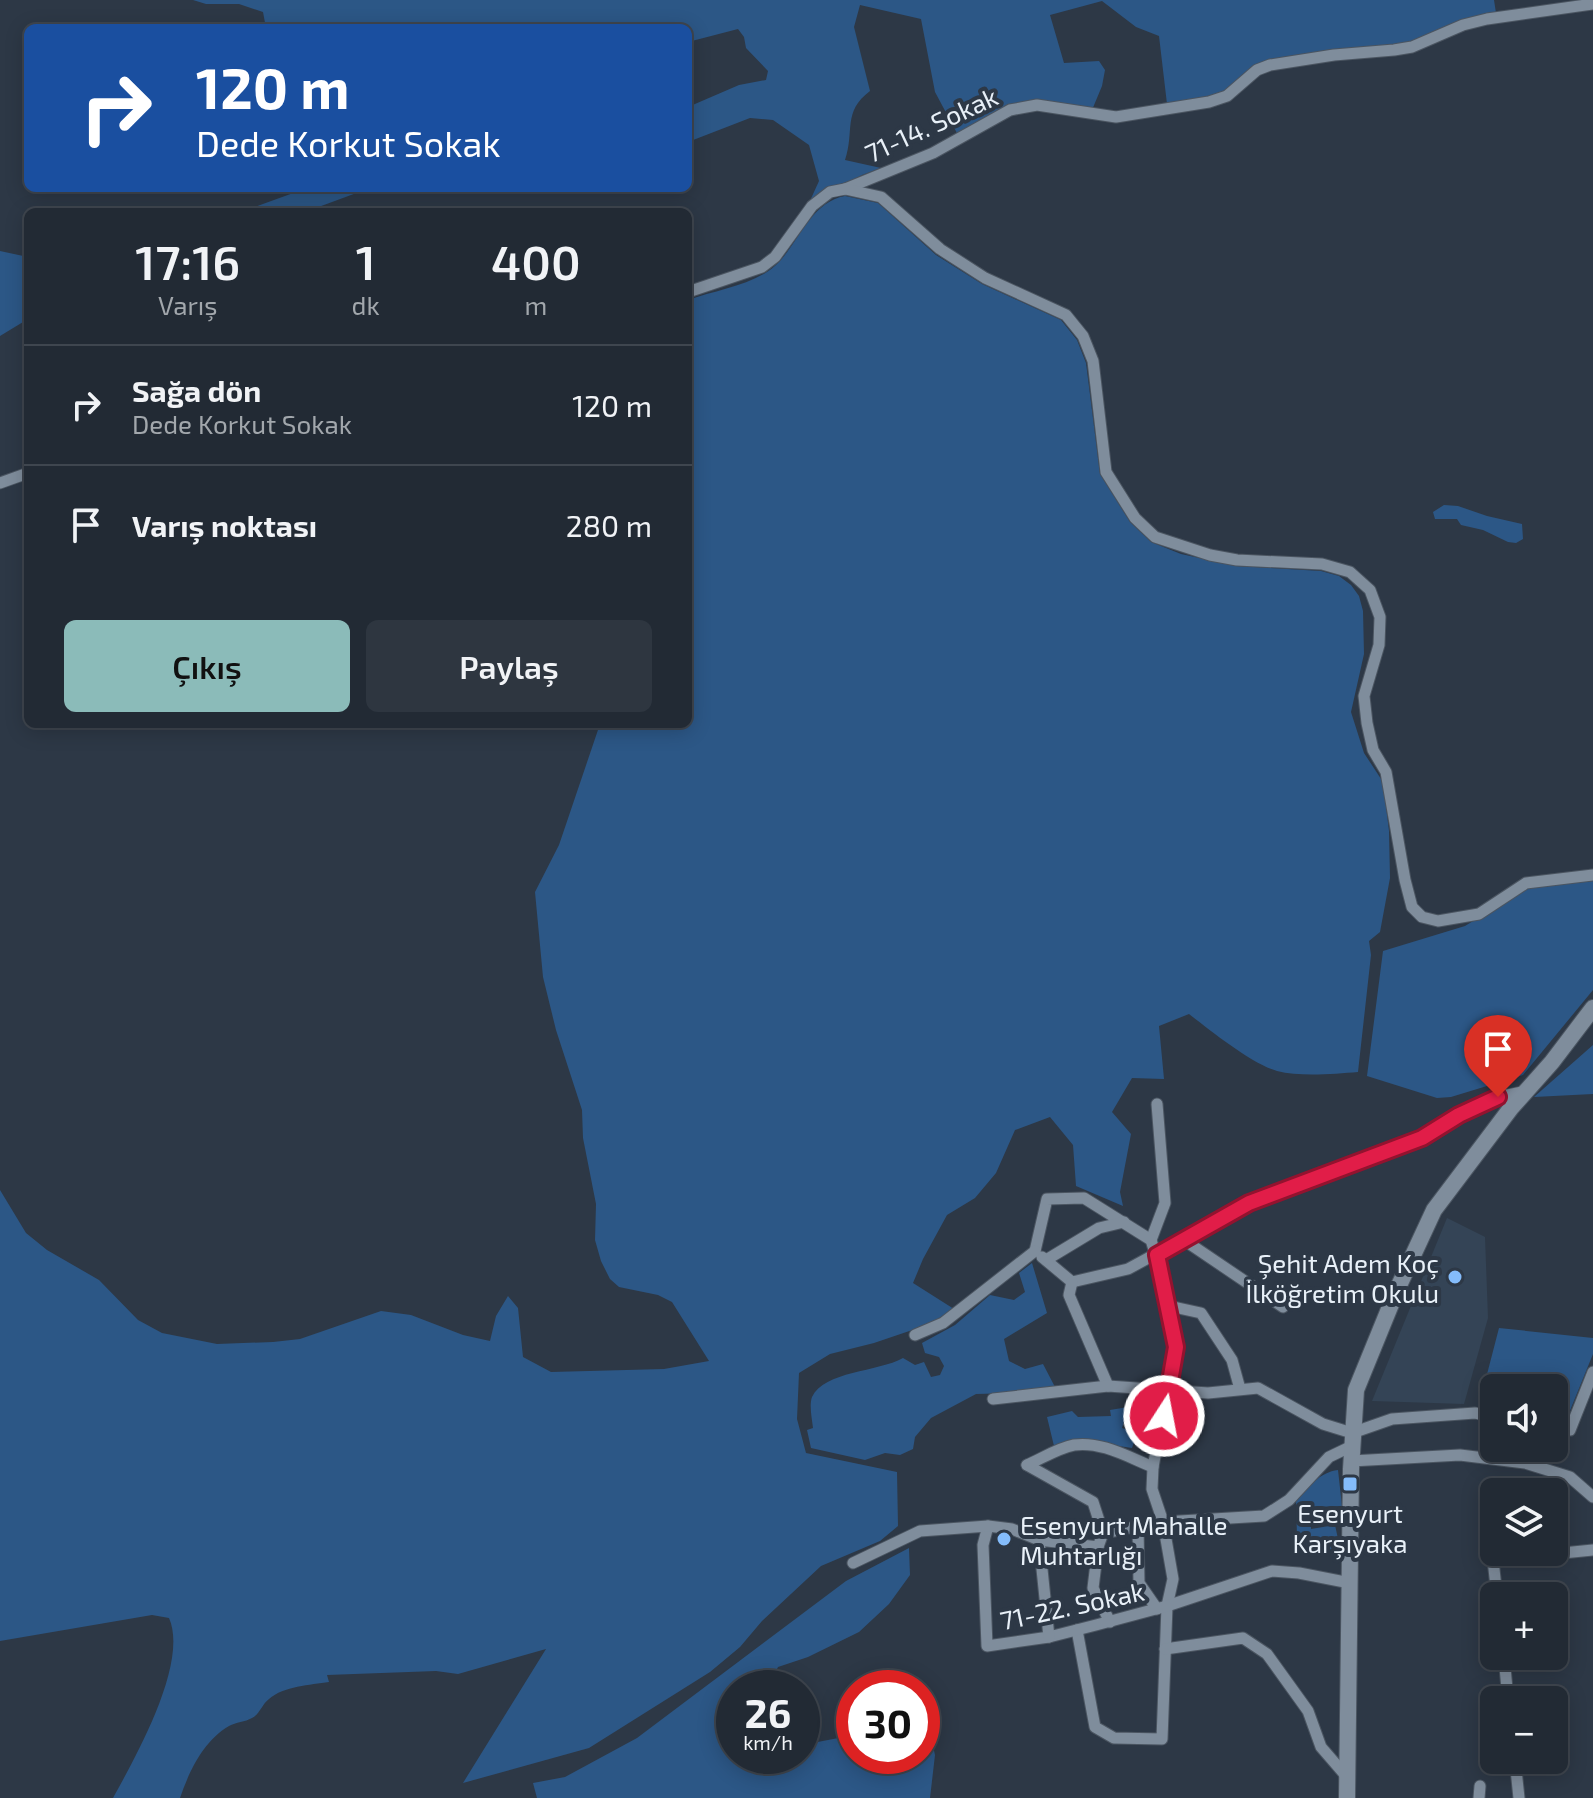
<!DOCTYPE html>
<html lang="tr">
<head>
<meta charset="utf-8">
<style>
	:root { --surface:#222a34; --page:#2e3640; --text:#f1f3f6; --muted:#a2a7ac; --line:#3f464f; --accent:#8bbbb9 }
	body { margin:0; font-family:"Exo 2",sans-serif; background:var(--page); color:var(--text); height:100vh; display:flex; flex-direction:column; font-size:30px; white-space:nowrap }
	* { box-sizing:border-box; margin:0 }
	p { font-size:26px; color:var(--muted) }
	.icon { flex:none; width:44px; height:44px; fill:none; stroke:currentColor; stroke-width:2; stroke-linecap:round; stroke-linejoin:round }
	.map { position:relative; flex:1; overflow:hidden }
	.drawer { position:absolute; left:24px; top:208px; width:668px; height:520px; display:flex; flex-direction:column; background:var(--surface); border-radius:12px; box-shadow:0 4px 20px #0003,0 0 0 2px var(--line) }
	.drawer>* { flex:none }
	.banner { position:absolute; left:24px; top:24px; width:668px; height:168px; border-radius:12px; box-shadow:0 4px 20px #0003,0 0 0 2px var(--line); background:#1a4fa0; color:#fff; overflow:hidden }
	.buttons { position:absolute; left:1480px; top:1374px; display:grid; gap:16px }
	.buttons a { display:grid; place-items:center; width:88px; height:88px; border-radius:12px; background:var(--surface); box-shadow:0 4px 20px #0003,0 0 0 2px var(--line); font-size:40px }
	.speed { position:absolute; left:716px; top:1670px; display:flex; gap:16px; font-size:40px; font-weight:700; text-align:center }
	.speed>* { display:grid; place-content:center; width:104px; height:104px; border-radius:50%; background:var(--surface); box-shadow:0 4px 20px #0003,0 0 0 2px var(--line); line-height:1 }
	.speed small { font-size:20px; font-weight:400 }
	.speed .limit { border:12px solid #d22; background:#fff; color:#111 }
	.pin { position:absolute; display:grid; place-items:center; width:68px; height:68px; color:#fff; margin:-82px -34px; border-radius:50% 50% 50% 0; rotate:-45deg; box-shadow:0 0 8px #0007 }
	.pin .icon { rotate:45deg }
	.me { position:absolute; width:88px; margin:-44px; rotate:11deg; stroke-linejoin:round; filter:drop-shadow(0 0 6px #0008) }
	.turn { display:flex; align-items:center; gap:28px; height:168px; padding:0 40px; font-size:36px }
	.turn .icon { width:104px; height:104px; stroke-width:2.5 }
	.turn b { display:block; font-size:56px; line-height:68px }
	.eta { display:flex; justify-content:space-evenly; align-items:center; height:136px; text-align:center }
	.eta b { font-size:48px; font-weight:600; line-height:56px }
	.cta { display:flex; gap:16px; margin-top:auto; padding:16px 40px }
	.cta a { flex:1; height:92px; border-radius:12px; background:var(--accent); color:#111; font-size:32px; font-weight:600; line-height:92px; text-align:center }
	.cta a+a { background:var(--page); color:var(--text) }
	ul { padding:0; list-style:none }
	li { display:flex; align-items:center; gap:24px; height:120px; padding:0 40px; border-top:2px solid var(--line) }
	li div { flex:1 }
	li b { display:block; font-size:30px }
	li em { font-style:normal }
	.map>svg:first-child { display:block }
	.built { fill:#344456 }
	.green { fill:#2c5786 }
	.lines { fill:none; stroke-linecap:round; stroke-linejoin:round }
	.street-casing { stroke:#4b5561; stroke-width:13 }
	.secondary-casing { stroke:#4b5561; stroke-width:18 }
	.street { stroke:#7f8d9c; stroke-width:11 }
	.secondary { stroke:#7f8d9c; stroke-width:16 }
	.route-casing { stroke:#92132f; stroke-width:20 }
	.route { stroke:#e11d48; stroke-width:14 }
	.poi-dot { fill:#84bcfb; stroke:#2d3846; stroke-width:3 }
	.labels { text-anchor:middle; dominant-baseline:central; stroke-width:8; stroke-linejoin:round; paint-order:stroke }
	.street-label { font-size:26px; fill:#e8f0f8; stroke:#2d3846 }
	.poi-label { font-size:26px; fill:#e8f0f8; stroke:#2d3846; text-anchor:end }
</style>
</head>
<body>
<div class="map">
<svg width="1593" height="1798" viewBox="0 0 1593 1798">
	<rect width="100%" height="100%" fill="#2d3846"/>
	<path class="built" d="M1447 1218 1485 1237 1488 1318 1464 1404 1372 1401Z"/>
	<g class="green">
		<path d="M193 0H1494L1496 13 1410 42 1269 60 1224 92 1208 98 1167 104 1159 36 1136 27 1102 1 1050 15 1064 63 1099 61 1105 70 1102 86 1092 110 1037 101 958 135 935 92 921 19 860 5 854 27 870 91C842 112 855 131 845 160L881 168 862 175 809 203 819 181 809 145 773 120 750 118 688 142V107L739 85 766 80 768 71 746 48 744 37 738 29 688 42V28H266L263 12 239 4H206Z"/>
		<path d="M307 188H370L305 212H241Z"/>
		<path d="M845 196 878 203 936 255 982 284 1061 320 1077 340 1086 363 1100 474 1130 522 1151 542 1181 554 1236 566 1321 571 1339 576 1351 585 1359 596 1363 611 1364 654 1351 712 1364 753 1383 782 1389 831 1390 878 1380 932 1369 941 1371 955 1358 1072C1334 1074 1300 1077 1277 1071 1252 1064 1211 1031 1189 1014L1159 1026 1164 1079 1132 1078 1112 1112 1131 1134 1120 1192 1123 1206 1076 1186 1073 1145 1050 1117 1015 1130 996 1173 975 1198 947 1215 923 1259 913 1283 954 1309 930 1324 874 1343 830 1354 799 1373 797 1419 806 1453 897 1472 898 1526 880 1541 821 1566 762 1621 740 1647 710 1672 589 1748 463 1783 546 1649 458 1674 436 1671 327 1675 329 1682C310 1685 284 1686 269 1699 262 1704 260 1714 252 1718 245 1722 236 1722 229 1726 203 1741 189 1772 180 1798H113C135 1758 189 1663 169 1618L152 1615 0 1641V1190L26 1233 47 1250 99 1280 138 1320 162 1333 217 1344 273 1342 300 1339 381 1311 411 1315 463 1335 490 1341 496 1316 508 1296 518 1308 523 1357 551 1372 664 1369 709 1361 672 1302 658 1295 619 1287 610 1279 601 1261 595 1240 596 1204 583 1138 582 1110 556 1030 543 977 535 892 559 845 600 724H688V300C718 289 758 285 780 261 800 239 812 202 845 196Z"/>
		<path d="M0 251 28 257V319L0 336Z"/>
		<path d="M1444 505 1458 506 1487 516 1522 524 1523 539 1516 543 1508 542 1483 530 1461 525 1457 519H1435L1433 512Z"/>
		<path d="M1593 881V990L1523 1075 1451 1097 1437 1098 1367 1076 1383 951 1465 926 1532 885Z"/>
		<path d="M1593 1045V1094L1534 1097Z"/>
		<path d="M1032 1263 1047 1313 1004 1339 1009 1361 1025 1369 1043 1364 1055 1387 1013 1393 976 1394 931 1418 915 1437 913 1449 900 1455 885 1453 865 1460 811 1448 807 1430 813 1428C812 1419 809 1405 812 1397 824 1371 878 1372 903 1358L915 1365 924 1362 931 1377 940 1375 944 1366 939 1357 925 1353 922 1343 955 1325 990 1295 1014 1300 1025 1292 1019 1273Z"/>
		<path d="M1499 1328 1593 1338V1354L1567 1418 1554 1416V1388H1494V1410L1478 1409Z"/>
		<path d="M1128 1407 1122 1428 1137 1433 1132 1448 1099 1443 1054 1446 1047 1417 1072 1411 1078 1417 1111 1416 1110 1410Z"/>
		<path d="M1338 1470 1342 1506 1311 1507V1529L1335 1525 1340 1548 1313 1552 1297 1537 1296 1498C1309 1487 1320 1472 1338 1470Z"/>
		<path d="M909 1548 910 1575 889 1604 859 1632 808 1657 778 1667 768 1688H734V1756H802V1745L854 1735V1756H922V1724L928 1723 935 1755 930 1798H537L533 1783 565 1777 637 1738 846 1581Z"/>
	</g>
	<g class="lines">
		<g class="street-casing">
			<g id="street">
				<path d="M845 189 933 153 1010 110 1037 105 1116 117 1209 102 1227 96 1257 70 1270 65 1334 55 1394 50 1412 47 1463 25 1487 19 1593 4"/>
				<path d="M688 292 762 267 775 257 812 206 830 192 845 189 881 197 940 249 985 278 1066 315 1083 336 1093 361 1106 472 1135 518 1155 537 1210 555 1237 560 1322 564 1350 572 1370 590 1380 617 1379 645 1364 696 1367 723 1373 750 1386 772 1405 880 1412 907 1422 917 1438 921 1479 914 1526 883 1593 875"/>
				<path d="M0 483 28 473"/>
				<path d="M1151 1240 1165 1203 1157 1104"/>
				<path d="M1184 1240 1283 1307"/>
				<path d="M1035 1251 1047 1199 1084 1198 1151 1240 1167 1292 1176 1347 1153 1467 1152 1489 1163 1522 1173 1579 1167 1606 1162 1739 1114 1738 1095 1727 1077 1630"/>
				<path d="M1042 1257 1072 1282"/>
				<path d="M1046 1260 1099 1228 1124 1222"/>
				<path d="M1072 1282 1128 1269 1249 1203 1422 1138 1459 1115 1498 1097 1527 1091"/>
				<path d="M1072 1282 1069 1295 1108 1386"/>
				<path d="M1169 1306 1201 1313 1232 1360 1240 1389"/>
				<path d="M915 1335 943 1323 1035 1251"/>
				<path d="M993 1399 1108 1386 1208 1393 1258 1388 1323 1424 1352 1433 1392 1419 1475 1413 1494 1417"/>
				<path d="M1554 1427 1570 1430 1593 1372"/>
				<path d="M1351 1461 1460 1455 1525 1463 1570 1477 1593 1497"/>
				<path d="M1027 1465 1093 1502 1103 1533 1098 1547 1093 1588 1110 1622"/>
				<path d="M1027 1465C1041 1459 1058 1448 1074 1445 1101 1441 1128 1457 1153 1467"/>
				<path d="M988 1526 983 1545 987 1646 1049 1637 1096 1625 1167 1606 1272 1571 1299 1573 1350 1583"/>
				<path d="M1138 1526 1139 1583 1157 1609"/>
				<path d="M1103 1533 1163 1522 1264 1516 1289 1500 1329 1457 1352 1446"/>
				<path d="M1039 1540 1049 1637"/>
				<path d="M853 1563 920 1531 988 1526 1012 1529 1039 1540 1098 1547"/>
				<path d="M1497 1596 1493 1560 1593 1550"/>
				<path d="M1165 1649 1243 1638 1267 1654 1308 1711 1321 1747 1347 1777"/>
				<path d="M1504 1656 1508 1700"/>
				<path d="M1515 1760 1519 1798"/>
				<path d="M1479 1798 1480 1786"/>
			</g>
		</g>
		<g class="secondary-casing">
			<path id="secondary" d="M1347 1798 1351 1469 1356 1390 1396 1292 1434 1210 1511 1108 1552 1062 1593 1008"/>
		</g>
		<use href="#street" class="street"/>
		<use href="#secondary" class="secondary"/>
	</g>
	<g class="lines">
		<g class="route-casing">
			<path id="route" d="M1164 1416 1176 1347 1157 1255 1249 1203 1422 1138 1459 1115 1498 1097"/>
		</g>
		<use href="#route" class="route"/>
	</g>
	<g class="poi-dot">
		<circle cx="1455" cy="1277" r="8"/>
		<rect x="1342" y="1476" width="16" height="16" rx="4"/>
		<circle cx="1004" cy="1539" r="8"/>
	</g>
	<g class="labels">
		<g class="street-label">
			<text transform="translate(931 124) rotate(-25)">71-14. Sokak</text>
			<text transform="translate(1072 1605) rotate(-12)">71-22. Sokak</text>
		</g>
		<g class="poi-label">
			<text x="1439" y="1262">Şehit Adem Koç<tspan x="1439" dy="30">İlköğretim Okulu</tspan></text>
			<text x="1350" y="1512" text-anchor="middle">Esenyurt<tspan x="1350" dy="30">Karşıyaka</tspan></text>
			<text x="1020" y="1524" text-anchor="start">Esenyurt Mahalle<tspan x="1020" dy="30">Muhtarlığı</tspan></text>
		</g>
	</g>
</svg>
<div class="buttons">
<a><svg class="icon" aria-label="sound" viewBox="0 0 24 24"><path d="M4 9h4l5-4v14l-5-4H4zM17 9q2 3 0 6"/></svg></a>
<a><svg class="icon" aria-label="layers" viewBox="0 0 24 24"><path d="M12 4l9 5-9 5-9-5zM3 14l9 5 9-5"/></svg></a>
<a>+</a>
<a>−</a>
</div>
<div class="speed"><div>26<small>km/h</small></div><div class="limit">30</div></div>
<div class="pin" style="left:1498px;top:1097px;background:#d93025"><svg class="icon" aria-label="arrive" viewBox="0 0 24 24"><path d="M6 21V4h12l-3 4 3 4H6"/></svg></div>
<svg class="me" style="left:1164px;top:1416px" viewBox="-20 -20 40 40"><circle r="17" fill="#e11d48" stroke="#fff" stroke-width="3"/><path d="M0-11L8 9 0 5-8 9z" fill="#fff"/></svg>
<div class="banner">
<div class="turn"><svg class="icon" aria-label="right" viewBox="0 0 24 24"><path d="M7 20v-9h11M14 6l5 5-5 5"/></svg><div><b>120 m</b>Dede Korkut Sokak</div></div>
</div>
<section class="drawer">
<div class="eta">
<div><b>17:16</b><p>Varış</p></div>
<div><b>1</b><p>dk</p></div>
<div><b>400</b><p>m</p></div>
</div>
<ul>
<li><svg class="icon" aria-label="right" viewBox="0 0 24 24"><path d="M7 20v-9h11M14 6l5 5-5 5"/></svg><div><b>Sağa dön</b><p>Dede Korkut Sokak</p></div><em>120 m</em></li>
<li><svg class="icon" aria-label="arrive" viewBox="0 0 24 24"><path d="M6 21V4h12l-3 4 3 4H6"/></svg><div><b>Varış noktası</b></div><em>280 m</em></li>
</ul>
<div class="cta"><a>Çıkış</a><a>Paylaş</a></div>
</section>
</div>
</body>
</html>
